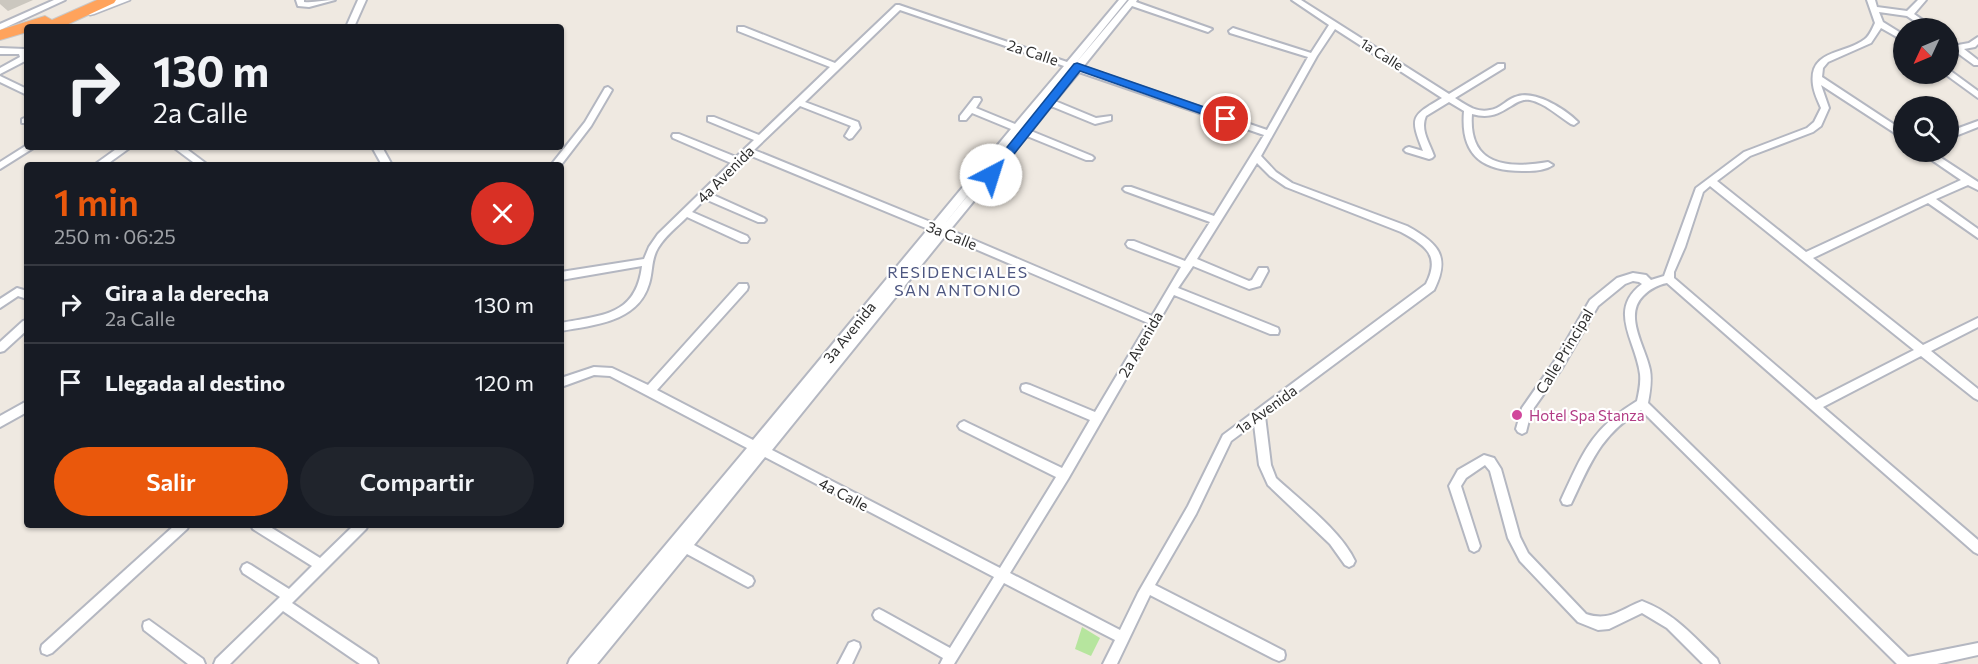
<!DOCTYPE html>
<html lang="es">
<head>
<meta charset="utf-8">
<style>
	:root { --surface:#171b24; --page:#20242c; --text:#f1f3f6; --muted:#9ea1a6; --line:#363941; --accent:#ea580c }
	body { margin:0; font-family:Commissioner,sans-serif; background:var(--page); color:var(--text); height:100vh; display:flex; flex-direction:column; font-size:22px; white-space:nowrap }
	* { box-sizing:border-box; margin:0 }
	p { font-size:20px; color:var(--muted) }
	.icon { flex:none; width:33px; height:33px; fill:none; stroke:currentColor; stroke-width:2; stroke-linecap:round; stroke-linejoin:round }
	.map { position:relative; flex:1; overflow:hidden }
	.side { position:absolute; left:24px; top:162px; width:540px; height:366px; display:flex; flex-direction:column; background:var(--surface); border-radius:6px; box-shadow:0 2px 4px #0004 }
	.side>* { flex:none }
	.hud { position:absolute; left:24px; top:24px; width:540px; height:126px; border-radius:6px; box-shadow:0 2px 4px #0004; background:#171b24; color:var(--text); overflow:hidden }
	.needle { width:39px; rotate:226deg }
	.fabs { position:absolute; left:1893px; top:18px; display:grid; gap:12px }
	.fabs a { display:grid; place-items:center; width:66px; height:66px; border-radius:50%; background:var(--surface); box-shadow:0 2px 4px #0004; font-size:30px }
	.pin { position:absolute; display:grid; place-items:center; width:51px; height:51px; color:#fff; margin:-26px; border:3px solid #fff; border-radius:50%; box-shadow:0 2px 6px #0007 }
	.me { position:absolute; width:66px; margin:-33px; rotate:40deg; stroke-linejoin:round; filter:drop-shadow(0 0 4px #0008) }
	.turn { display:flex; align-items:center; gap:21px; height:126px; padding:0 30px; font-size:27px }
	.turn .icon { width:78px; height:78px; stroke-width:2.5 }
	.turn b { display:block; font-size:42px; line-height:51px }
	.round { display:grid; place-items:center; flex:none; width:63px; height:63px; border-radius:32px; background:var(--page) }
	.head { display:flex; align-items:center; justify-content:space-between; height:102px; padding:0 30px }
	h1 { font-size:36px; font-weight:600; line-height:45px; color:var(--accent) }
	.action { display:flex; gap:12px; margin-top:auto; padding:12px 30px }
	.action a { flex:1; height:69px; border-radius:36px; background:var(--accent); color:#fff; font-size:24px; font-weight:600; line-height:69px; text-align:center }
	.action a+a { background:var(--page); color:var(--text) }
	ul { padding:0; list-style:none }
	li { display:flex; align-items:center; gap:18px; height:78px; padding:0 30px; border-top:2px solid var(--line) }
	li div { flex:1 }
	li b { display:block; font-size:22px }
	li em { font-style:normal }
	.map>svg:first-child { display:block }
	.green { fill:#b6e59e }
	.building { fill:#cbc7bf }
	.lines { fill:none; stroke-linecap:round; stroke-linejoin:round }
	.street-casing { stroke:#b4b7c1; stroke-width:4 }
	.secondary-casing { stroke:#b4b7c1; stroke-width:3 }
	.highway-casing { stroke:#c9c9c9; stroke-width:2 }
	.street { fill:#fff; fill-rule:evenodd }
	.secondary { fill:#fff; fill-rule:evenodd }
	.highway { fill:#ffa35c; fill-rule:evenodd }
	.route { fill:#1a73e8; stroke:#114b97; stroke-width:1.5 }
	.hotel-dot { fill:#d1479c; stroke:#fff; stroke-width:2 }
	.labels { text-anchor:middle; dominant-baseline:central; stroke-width:4.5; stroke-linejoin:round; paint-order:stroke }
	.far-street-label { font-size:14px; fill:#2e2e2e; stroke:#fff }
	.street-label { font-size:15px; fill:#2e2e2e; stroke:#fff }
	.hotel-label { font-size:15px; fill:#b23c85; stroke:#fff; text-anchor:start }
	.neighbourhood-label { font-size:16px; letter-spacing:1.5px; fill:#4d5680; stroke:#fff }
</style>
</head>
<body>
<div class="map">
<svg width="1978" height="664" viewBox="0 0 1978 664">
	<rect width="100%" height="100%" fill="#efe9e1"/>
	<path class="green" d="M1082 627 1100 638 1091 656 1075 649Z"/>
	<path class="building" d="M0 0H33L8 11 0 4Z"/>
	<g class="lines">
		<g class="street-casing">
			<g id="street">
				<path d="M54 0H65L0 30V24Z"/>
				<path d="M296 0H304V2C314 3 325 0 335 0L309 7 298 6Z"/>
				<path d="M358 0H366L354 27H346Z"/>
				<path d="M1119 0H1127L1075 64 1129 0H1137L1136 2 1212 29 1208 32 1205 31 1132 6 1083 67 1267 130 1308 57 1230 33 1229 31 1233 28 1236 29 1311 53 1329 25 1292 0H1301L1449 94 1498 64H1504V68L1455 98C1466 105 1476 113 1490 110 1500 109 1506 100 1515 97 1534 89 1565 109 1578 122L1574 125 1571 124C1558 116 1545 103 1530 100 1512 97 1503 123 1472 114 1468 166 1507 169 1548 162L1553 165C1546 170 1535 171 1526 171 1483 172 1460 156 1464 111L1449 102 1426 116C1420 130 1429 142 1434 156L1432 158 1429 159 1406 152 1404 150 1406 148 1409 147 1423 151C1409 116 1412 116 1442 98L1335 29 1317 56 1261 156 1276 172 1292 183 1407 226C1438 243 1451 256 1434 290L1265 416 1271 465 1276 478C1301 501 1341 531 1355 561L1353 565 1349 567 1345 565 1330 544 1268 485 1259 465 1254 424 1231 441 1196 514 1155 585 1284 651 1285 655 1284 659 1279 661 1274 659 1150 595 1117 664H1103L1115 640 1004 583 954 664H940L943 658 875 619 873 615 875 611 879 609 883 611 950 648 994 577 765 457 694 545 752 577 754 581 752 585 748 587 744 585 687 554 597 664H568L570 659 747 448 610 376 594 375 561 387V378L594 367 612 368 648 385 739 284H747L748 287 747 290 657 390 753 440 928 229 749 155 711 194 764 218 766 220 764 222H758L705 199 692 212 747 236 749 239 747 242H741L687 217C677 227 665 236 658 248 651 259 653 272 649 284 638 322 594 325 561 331V323C602 315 636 316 642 266L561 280V272L644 259 649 247 658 234 731 163 673 138 672 136 673 134H679L736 157 754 140 708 121V117H714L759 135 830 67 738 31V27H744L835 63 896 5H899L1067 62ZM900 10 1064 66 1015 124 976 108 981 100 980 98H974L960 116V120H966L972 113 1011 129 933 223 754 150 800 106 851 126 845 136 849 139 852 138 860 128 858 122 805 102ZM1071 69H1072L1047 98ZM1079 72 1264 135 1214 216 1131 187H1125L1123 189 1125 191 1210 222 1185 261 1134 241H1128L1126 244 1128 247 1181 267 1152 316 950 230 1027 136 1086 160H1092L1094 158 1092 156 1031 131 1051 106 1095 124 1111 120V116L1096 118 1055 101ZM1019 132V133L942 227ZM1257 163 1270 176 1286 187 1401 232C1425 245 1441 255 1426 284L1223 435 1188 506 1138 593 1120 630 1010 573 1068 479 1174 295 1270 334H1278L1279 331 1278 328 1178 288 1193 266 1249 289 1260 286 1268 271 1267 268H1259L1252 280 1249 281 1197 259ZM945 236 1148 323 1095 412 1030 385 1026 384 1022 385 1021 388 1022 391 1090 420 1062 468 968 423 964 421 960 423 958 426 960 429 1056 477 1000 568 772 450Z"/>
				<path d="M1867 0H1875L1877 7 1907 11 1918 0H1926L1914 14 1934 28H1925L1907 16 1879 12 1883 22 1904 35V41L1881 28 1871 43 1828 62 1823 68 1822 77 1904 131V139L1821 85 1829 108 1821 126 1813 132 1750 156 1717 181 1806 252 1961 180 1923 154 1922 152H1932L1978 182V190L1968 185 1936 199 1978 229V238L1928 203 1813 258 1923 345 1978 318V327L1931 351 1978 389V400L1974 398 1921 356 1823 407 1978 540V554L1974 552 1667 283C1657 285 1650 289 1643 296 1623 316 1646 348 1650 370 1652 381 1650 392 1648 403L1908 657 1978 643V655L1937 664H1897L1641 410C1600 435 1591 462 1571 504L1567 505 1563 504 1561 500C1583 453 1591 429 1637 401 1639 392 1641 383 1640 374 1636 341 1607 310 1642 284L1639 282 1633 281 1625 284 1598 306 1562 368 1531 412 1526 432 1522 434 1518 432 1516 429 1522 408 1554 362 1590 300 1617 278 1633 273 1646 275 1651 280 1664 276 1696 188 1744 152 1807 128 1814 122 1821 108C1818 101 1814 93 1813 85 1808 49 1845 55 1865 39 1870 35 1872 29 1875 23ZM1710 186 1914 350 1816 400 1674 278V272L1685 247 1703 192Z"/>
				<path d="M1978 37V44L1975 47 1964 49 1978 60V65H1974L1948 46V40L1958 45 1969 43Z"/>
				<path d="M0 48 25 49 27 53V60L0 74V68L20 57 19 54H0Z"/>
				<path d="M1948 69 1978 91V98L1945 74H1948Z"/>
				<path d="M0 76 27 89V95L0 82Z"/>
				<path d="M608 87 612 90 591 126 561 165H551L585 122 605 88Z"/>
				<path d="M27 117V123H22V119Z"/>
				<path d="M1978 121V127L1948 139V132Z"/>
				<path d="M27 145V147H35L0 169V162Z"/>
				<path d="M119 147H131L106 165H94Z"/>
				<path d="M173 147H184L208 165H197Z"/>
				<path d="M372 147H382L392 165H382Z"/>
				<path d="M17 288 27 291V299L18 296 0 308V299Z"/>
				<path d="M27 320V330L4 351 0 352V342L23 321Z"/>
				<path d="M27 401V412L0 427V416Z"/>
				<path d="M1484 455 1494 458 1501 469 1520 537 1528 553 1586 614C1610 622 1621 609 1642 601 1674 613 1693 636 1717 659L1719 664H1703L1667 628 1642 613 1609 629 1598 630 1578 622 1520 561 1508 538 1490 471 1485 465 1466 478 1461 486 1480 546 1478 550 1474 552 1470 550 1449 486 1458 470Z"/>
				<path d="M175 525H189L187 529 52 653 47 655 42 653 41 649 42 645Z"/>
				<path d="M251 525H267L320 558 354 525H368L366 529 292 603 376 659 378 664H360L283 611 230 664H214L216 659 280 597 243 573 241 569 243 565 247 563 251 565 289 589 312 566 253 529Z"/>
				<path d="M149 620 203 659 205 664H188L144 630 143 626 144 622Z"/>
				<path d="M854 641 859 643 860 647 852 664H838L849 643Z"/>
			</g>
		</g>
		<g class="secondary-casing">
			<path id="secondary" d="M113 0H130L94 14 90 15 84 12Z"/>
		</g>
		<g class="highway-casing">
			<path id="highway" d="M97 0H116L114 3 62 27H27V32L0 40V30L45 16 52 20Z"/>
		</g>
		<use href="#street" class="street"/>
		<use href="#secondary" class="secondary"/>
		<use href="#highway" class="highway"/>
	</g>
	<path class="route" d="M1077 63 1230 116 1232 119 1226 122 1222 121 1080 71 995 178H987V172L1074 64Z"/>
	<circle class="hotel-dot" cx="1517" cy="415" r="6"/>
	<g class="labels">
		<g class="far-street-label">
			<text transform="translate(1382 54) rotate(32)">1a Calle</text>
		</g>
		<g class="street-label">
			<text transform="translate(1033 52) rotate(18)">2a Calle</text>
			<text transform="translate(725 174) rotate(-45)">4a Avenida</text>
			<text transform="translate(952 235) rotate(22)">3a Calle</text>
			<text transform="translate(849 332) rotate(-51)">3a Avenida</text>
			<text transform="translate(1140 344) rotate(-60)">2a Avenida</text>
			<text transform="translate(1564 351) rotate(-59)">Calle Principal</text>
			<text transform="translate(1266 409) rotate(-36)">1a Avenida</text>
			<text transform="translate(844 494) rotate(28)">4a Calle</text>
		</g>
		<g class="hotel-label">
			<text x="1529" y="415">Hotel Spa Stanza</text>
		</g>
		<g class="neighbourhood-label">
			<text x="958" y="271">RESIDENCIALES<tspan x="958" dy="18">SAN ANTONIO</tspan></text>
		</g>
	</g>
</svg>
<div class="fabs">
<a><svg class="needle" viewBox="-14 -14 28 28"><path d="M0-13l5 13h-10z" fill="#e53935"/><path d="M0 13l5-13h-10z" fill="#9ea1a6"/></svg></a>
<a><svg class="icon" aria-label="search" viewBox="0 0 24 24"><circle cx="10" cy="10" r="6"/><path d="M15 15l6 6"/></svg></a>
</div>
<div class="pin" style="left:1226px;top:119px;background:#d93025"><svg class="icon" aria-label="arrive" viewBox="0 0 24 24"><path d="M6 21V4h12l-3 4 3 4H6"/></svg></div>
<svg class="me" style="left:991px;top:175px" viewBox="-20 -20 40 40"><circle r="19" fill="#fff"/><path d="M0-13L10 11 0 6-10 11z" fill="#1a73e8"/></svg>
<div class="hud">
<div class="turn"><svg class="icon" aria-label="right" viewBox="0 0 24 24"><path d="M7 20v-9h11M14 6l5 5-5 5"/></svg><div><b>130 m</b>2a Calle</div></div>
</div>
<section class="side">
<div class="head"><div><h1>1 min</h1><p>250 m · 06:25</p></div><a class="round" style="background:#d93025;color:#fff"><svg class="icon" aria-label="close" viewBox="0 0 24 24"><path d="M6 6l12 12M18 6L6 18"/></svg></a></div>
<ul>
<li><svg class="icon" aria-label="right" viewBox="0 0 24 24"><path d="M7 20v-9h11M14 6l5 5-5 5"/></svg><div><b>Gira a la derecha</b><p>2a Calle</p></div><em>130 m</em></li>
<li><svg class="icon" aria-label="arrive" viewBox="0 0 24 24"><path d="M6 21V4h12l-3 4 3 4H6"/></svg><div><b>Llegada al destino</b></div><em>120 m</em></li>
</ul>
<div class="action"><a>Salir</a><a>Compartir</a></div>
</section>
</div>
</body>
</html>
